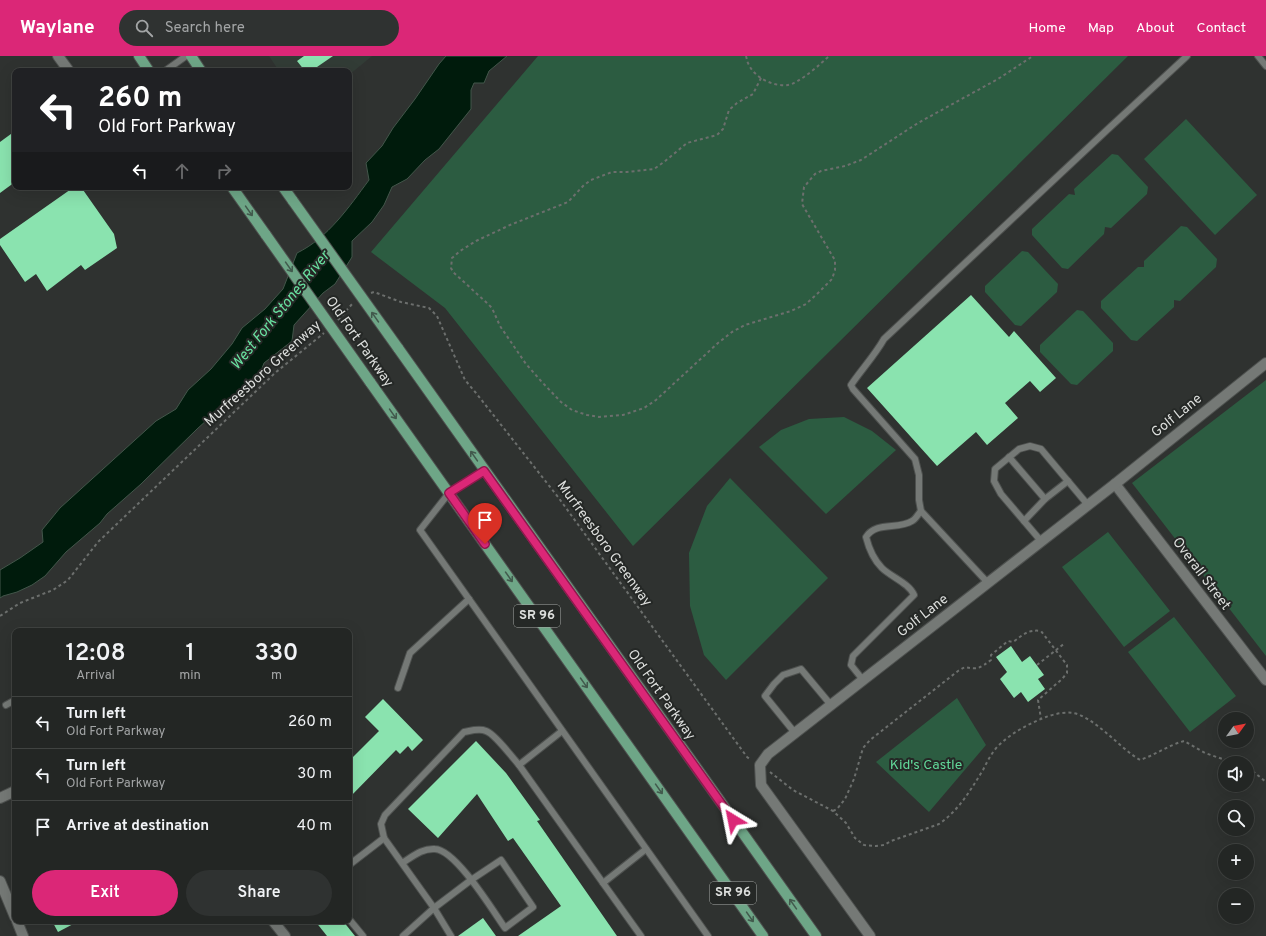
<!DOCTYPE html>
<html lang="en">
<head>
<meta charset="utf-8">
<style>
	:root { --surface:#232624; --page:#2f3231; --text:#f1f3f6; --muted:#a3a5a6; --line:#404341; --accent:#db2777 }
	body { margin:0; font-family:Overpass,sans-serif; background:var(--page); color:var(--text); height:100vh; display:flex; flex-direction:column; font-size:15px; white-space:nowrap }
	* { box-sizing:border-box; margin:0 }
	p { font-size:13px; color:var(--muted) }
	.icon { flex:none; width:22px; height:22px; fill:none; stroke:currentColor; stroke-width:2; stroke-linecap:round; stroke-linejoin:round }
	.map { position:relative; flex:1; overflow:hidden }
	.details { position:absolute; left:12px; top:572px; width:340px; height:296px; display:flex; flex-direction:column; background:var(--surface); border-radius:8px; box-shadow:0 4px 16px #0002,0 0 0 1px var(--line) }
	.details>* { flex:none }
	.guide { position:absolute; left:12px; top:12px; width:340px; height:122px; border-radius:8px; box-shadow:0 4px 16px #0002,0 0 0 1px var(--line); background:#202124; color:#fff; overflow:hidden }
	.needle { width:26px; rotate:57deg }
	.fabs { position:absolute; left:1218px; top:656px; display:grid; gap:8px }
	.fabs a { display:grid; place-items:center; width:36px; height:36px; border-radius:50%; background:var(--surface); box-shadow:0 4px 16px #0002,0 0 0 1px var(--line); font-size:20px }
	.pin { position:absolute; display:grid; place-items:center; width:34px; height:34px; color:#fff; margin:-41px -17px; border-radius:50% 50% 50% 0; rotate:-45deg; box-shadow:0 0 4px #0007 }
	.pin .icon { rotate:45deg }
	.me { position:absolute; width:44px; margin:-22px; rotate:325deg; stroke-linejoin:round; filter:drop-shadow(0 0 3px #0008) }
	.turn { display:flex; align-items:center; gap:14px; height:84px; padding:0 20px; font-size:18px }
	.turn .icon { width:52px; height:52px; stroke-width:2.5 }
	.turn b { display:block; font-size:28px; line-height:34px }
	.lanes { display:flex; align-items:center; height:38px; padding:0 20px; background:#0003; justify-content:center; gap:20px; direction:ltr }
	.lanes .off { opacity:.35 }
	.eta { display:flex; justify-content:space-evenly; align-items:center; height:68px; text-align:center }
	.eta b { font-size:24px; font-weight:600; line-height:28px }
	.button { display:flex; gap:8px; margin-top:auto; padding:8px 20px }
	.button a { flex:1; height:46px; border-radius:24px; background:var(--accent); color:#fff; font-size:16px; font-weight:600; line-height:46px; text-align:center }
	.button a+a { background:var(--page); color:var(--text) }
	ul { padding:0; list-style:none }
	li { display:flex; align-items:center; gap:12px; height:52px; padding:0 20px; border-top:1px solid var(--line) }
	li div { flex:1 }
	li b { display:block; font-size:15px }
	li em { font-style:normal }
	header { display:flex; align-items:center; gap:24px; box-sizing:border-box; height:56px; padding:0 20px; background:var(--accent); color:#fff }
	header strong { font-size:19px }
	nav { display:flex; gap:22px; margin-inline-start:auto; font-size:14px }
	.search { width:280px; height:36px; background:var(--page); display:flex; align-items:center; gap:10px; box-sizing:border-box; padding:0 14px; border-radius:22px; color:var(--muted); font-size:15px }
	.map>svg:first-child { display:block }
	.built { fill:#323c36 }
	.green { fill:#2c5c41 }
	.water { fill:#001b0c; stroke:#42564a }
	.building { fill:#8ae3af }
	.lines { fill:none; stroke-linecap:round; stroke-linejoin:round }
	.lane-casing { stroke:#4e514f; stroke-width:8 }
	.street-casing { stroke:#4e514f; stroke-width:12 }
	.secondary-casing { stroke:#4e514f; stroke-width:12 }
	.primary-casing { stroke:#4e514f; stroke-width:12 }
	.path { stroke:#6c6f6d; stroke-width:2; stroke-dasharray:3 3; stroke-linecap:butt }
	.lane { stroke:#757976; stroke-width:6 }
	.street { stroke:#757976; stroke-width:10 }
	.secondary { stroke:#757976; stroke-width:10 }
	.primary { stroke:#6ea687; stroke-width:10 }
	.primary-bridge-casing { stroke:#4e514f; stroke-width:12; stroke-linecap:butt }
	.primary-bridge { stroke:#6ea687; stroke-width:10 }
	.oneway { stroke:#425a4d }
	.route-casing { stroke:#8e194d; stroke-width:10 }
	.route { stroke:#db2777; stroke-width:7 }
	.labels { text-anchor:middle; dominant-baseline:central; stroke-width:4; stroke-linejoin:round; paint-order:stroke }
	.shield { fill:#252826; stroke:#a5a7a5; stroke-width:1 }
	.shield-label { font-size:13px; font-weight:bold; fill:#dcdedc }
	.street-label { font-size:14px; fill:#dcdedc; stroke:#252826 }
	.park-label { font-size:14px; fill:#61d999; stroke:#252826 }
	.water-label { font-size:15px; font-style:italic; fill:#69e2a1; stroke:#252826 }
</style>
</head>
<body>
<header>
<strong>Waylane</strong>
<div class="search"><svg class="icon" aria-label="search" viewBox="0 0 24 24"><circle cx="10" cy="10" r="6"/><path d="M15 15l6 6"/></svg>Search here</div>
<nav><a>Home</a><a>Map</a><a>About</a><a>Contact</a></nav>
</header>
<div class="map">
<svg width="1266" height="880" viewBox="0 0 1266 880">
	<rect width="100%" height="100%" fill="#2f3230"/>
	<path class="built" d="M269 0H372L349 19V15H279Z"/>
	<g class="green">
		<path d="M538 0H1128L633 490 445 252 371 196Z"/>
		<path d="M1186 63 1257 139 1215 179 1144 103Z"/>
		<path d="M1112 98 1118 99 1148 131 1147 138 1111 172 1105 171 1104 178 1068 213 1062 212 1032 179V173L1069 138 1075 139 1074 133Z"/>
		<path d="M1181 170 1187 171 1217 203 1216 211 1180 245 1174 244V251L1137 285 1131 284 1101 252V245L1138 211H1144V205Z"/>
		<path d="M1022 195 1028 196 1058 228 1057 236 1021 270 1015 269 985 236V230Z"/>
		<path d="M1077 254 1083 255 1113 287V295L1077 329 1071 328 1040 296V289Z"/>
		<path d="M1266 324V600L1132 427Z"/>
		<path d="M844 361 872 375 896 394 826 458 759 391 781 374 809 363Z"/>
		<path d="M730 422 828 522 726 624 704 599 690 550 689 497 707 450Z"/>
		<path d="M1108 476 1170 555 1124 591 1062 511Z"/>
		<path d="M1174 561 1236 640 1190 676 1128 596Z"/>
		<path d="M957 642 986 689 929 756 876 706Z"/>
	</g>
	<path class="water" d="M446 0H507L489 15 484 27H474L471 34V53L439 93 425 104 407 123 392 131 384 149 372 166 352 185V201L335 228 323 237 294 269 292 285 264 307 261 315 197 373 141 428 107 458 100 467 66 496 45 520 32 529 17 536 3 540 0 542V514L20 502 43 486 42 474 60 452 135 384 156 365 176 353 188 334 211 313 232 288 242 272 265 253 283 233 297 197C328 182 349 151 369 124L366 107 382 90 393 72 415 43 439 8Z"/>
	<g class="building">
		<path d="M304 0H333L317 11 320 15H305L297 5Z"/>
		<path d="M15 75V126L0 137V86Z"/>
		<path d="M74 131H81L114 178 117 192 85 214 81 209 47 235 36 218 25 226 0 189V183Z"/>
		<path d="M971 239 1009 281 1014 275 1056 322 1040 336 1030 325 1005 347 1018 362 987 389 976 376 937 410 867 332Z"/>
		<path d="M1011 590 1022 606 1030 600 1044 619 1038 623 1045 633 1028 646 1021 636 1014 642 1000 623 1007 616 996 601Z"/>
		<path d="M383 643 423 684 412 695 408 690 400 698 396 694 349 742V705L379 675 365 661Z"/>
		<path d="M476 685 506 717 540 764 537 765 617 880H518L561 850 513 782 508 785 477 738 438 782 408 753Z"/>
		<path d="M483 862 496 880H458Z"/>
		<path d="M52 865H79L58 876Z"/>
		<path d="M315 865H343L355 880H327Z"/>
	</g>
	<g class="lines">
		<g class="lane-casing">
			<g id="lane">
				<path d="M1258 0 1266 10"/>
				<path d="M165 15 186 0"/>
				<path d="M1009 401 1045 443"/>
				<path d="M484 415 449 437 420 474 708 880"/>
				<path d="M1024 465 1045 443 1068 425"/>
				<path d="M1041 485 1001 438 994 425 995 413 1019 393 1030 390 1041 393 1088 449"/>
				<path d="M988 527 921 455 919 444V419L915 403 853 333 851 329C862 313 875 299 884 283L1107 74 1187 0"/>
				<path d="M863 624 851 609 853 600 914 539C909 527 891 521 882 512 873 503 869 493 866 481 876 465 898 474 912 465 916 463 918 458 921 455"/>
				<path d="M398 632 410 597 469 543"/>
				<path d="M6 649 15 644"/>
				<path d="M795 677 765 640 774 628 783 619 801 613 831 649"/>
				<path d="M519 709 603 827"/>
				<path d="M384 782 434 852 471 824 501 804 533 851 505 872C493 855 456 794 435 793 422 792 412 801 402 807"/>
				<path d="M349 809 384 782 381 768 385 759 464 676C470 675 479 672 486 675 494 677 513 702 519 709L562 675"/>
				<path d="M349 863 363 880"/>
				<path d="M403 880 434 852 451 880"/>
				<path d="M641 880 603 827 646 793"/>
			</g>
		</g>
		<g class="street-casing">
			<g id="street">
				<path d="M58 0 69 15"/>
				<path d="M1115 428 1266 624"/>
				<path d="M0 742 15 735"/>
				<path d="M273 865 285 880"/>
				<path d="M870 880 761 729 760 709 768 698 1115 428 1266 307"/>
			</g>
		</g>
		<g class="secondary-casing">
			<g id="secondary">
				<path d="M0 825 15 861"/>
				<path d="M17 865 23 880"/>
			</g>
		</g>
		<g class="primary-casing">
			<g id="primary">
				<path d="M139 0 149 15"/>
				<path d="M191 0 201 15"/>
				<path d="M232 131 266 179"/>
				<path d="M283 131 293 145"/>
				<path d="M398 292 816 880"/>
				<path d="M370 326 763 880"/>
			</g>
		</g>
		<g class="path">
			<path d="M746 0C747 3 747 6 749 9 755 22 774 31 788 29 798 28 822 7 829 0"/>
			<path d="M761 22 753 38 737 47 729 54 723 73 717 79 687 87 664 106 654 113 627 116H612L591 124 584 129 568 146 510 169 476 185 460 195 452 202 451 212 453 216 487 247 492 252 500 270 526 308 541 325 561 346 572 354 587 359 599 361 623 359 644 352 656 344 718 287 732 276 745 269 791 255 806 248 818 237 832 223 835 214V204L833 201 802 148 804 131 815 118 821 115 845 110 861 104 918 67 998 23 1033 0"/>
			<path d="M371 237 374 236 401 246 429 252 437 260 465 324 476 337 558 441 747 701 751 704"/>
			<path d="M338 264 353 247"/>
			<path d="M0 560 20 547 53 534 68 524 98 486 275 317 324 277"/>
			<path d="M1037 609 1065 587"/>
			<path d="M1247 713 1255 717 1266 726"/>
			<path d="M770 716 793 734 833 755 846 767 855 782 864 789 876 790 884 789 891 785 939 768C959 754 970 735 983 714 987 706 991 698 997 691 1011 677 1028 668 1046 661 1057 657 1071 654 1082 660 1104 671 1119 691 1140 704 1155 699 1169 689 1184 685L1205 697 1234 707"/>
			<path d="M833 755 837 753 845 743 854 723 863 692 870 684 958 615 965 611C978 614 980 612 991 604V599L1008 585 1013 586C1023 579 1028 573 1041 575L1067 609V617L1062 623 1038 644 1041 663"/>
		</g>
		<use href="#lane" class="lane"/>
		<use href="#street" class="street"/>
		<use href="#secondary" class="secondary"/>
		<use href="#primary" class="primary"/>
		<g class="primary-bridge-casing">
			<g id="primary-bridge">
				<path d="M293 145 398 292"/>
				<path d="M266 179 370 326"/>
			</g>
		</g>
		<use href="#primary-bridge" class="primary-bridge"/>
	</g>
	<defs><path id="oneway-shaft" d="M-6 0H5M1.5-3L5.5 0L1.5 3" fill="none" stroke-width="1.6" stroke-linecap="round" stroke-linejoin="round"/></defs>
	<g class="oneway">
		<use href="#oneway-shaft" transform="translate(249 155) rotate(55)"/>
		<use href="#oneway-shaft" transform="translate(289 211) rotate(55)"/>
		<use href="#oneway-shaft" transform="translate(375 261) rotate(-125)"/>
		<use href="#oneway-shaft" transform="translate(393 358) rotate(55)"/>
		<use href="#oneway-shaft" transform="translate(474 400) rotate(-125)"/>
		<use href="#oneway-shaft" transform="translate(509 521) rotate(55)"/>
		<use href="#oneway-shaft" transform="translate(584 627) rotate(55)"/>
		<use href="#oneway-shaft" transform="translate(659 733) rotate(55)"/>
		<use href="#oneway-shaft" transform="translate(793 848) rotate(-125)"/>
		<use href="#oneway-shaft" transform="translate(750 861) rotate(55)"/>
	</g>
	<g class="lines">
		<g class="route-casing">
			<path id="route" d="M485 488 449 437 484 415 733 764"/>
		</g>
		<use href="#route" class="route"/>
	</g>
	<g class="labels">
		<g class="shield">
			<rect x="514" y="549" width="46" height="22" rx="3"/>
			<rect x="710" y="826" width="46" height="22" rx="3"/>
		</g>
		<g class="shield-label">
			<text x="537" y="560">SR 96</text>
			<text x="733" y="837">SR 96</text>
		</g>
		<g class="street-label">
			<text transform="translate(359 286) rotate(55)">Old Fort Parkway</text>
			<text transform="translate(263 318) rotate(-42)">Murfreesboro Greenway</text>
			<text transform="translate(1177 360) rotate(-39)">Golf Lane</text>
			<text transform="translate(604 488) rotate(54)">Murfreesboro Greenway</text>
			<text transform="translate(1201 518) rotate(53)">Overall Street</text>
			<text transform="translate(923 560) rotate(-38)">Golf Lane</text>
			<text transform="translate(661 639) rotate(55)">Old Fort Parkway</text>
		</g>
		<g class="park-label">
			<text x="926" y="709">Kid's Castle</text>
		</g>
		<g class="water-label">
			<text transform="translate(281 255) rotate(-51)">West Fork Stones River</text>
		</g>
	</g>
</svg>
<div class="fabs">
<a><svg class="needle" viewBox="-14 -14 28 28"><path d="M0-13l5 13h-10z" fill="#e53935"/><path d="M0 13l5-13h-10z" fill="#a3a5a6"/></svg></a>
<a><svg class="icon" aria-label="sound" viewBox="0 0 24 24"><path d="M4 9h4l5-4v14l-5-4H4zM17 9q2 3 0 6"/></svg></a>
<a><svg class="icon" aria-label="search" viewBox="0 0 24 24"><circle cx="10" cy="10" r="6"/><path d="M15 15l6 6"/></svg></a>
<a>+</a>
<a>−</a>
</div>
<div class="pin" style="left:485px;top:488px;background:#d93025"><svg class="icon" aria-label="arrive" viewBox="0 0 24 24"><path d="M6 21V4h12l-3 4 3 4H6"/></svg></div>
<svg class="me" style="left:733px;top:764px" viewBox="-20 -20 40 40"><path d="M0-17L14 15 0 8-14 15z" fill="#db2777" stroke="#fff" stroke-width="4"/></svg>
<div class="guide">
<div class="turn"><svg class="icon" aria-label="left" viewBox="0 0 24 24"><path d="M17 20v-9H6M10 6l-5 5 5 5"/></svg><div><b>260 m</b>Old Fort Parkway</div></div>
<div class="lanes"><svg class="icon" aria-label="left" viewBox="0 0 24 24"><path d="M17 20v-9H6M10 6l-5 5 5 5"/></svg><svg class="icon off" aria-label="ahead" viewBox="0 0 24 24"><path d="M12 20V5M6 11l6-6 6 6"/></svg><svg class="icon off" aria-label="right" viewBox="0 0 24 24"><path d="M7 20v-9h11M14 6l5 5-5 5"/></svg></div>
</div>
<section class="details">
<div class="eta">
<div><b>12:08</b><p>Arrival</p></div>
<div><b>1</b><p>min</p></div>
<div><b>330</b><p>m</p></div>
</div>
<ul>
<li><svg class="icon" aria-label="left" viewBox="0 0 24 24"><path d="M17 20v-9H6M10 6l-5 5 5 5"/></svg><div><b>Turn left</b><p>Old Fort Parkway</p></div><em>260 m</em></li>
<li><svg class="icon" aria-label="left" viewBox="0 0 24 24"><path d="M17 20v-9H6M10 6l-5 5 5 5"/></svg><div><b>Turn left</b><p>Old Fort Parkway</p></div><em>30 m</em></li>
<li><svg class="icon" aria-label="arrive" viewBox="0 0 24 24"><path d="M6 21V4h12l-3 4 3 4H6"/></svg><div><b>Arrive at destination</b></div><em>40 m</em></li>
</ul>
<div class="button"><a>Exit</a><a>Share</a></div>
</section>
</div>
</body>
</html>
